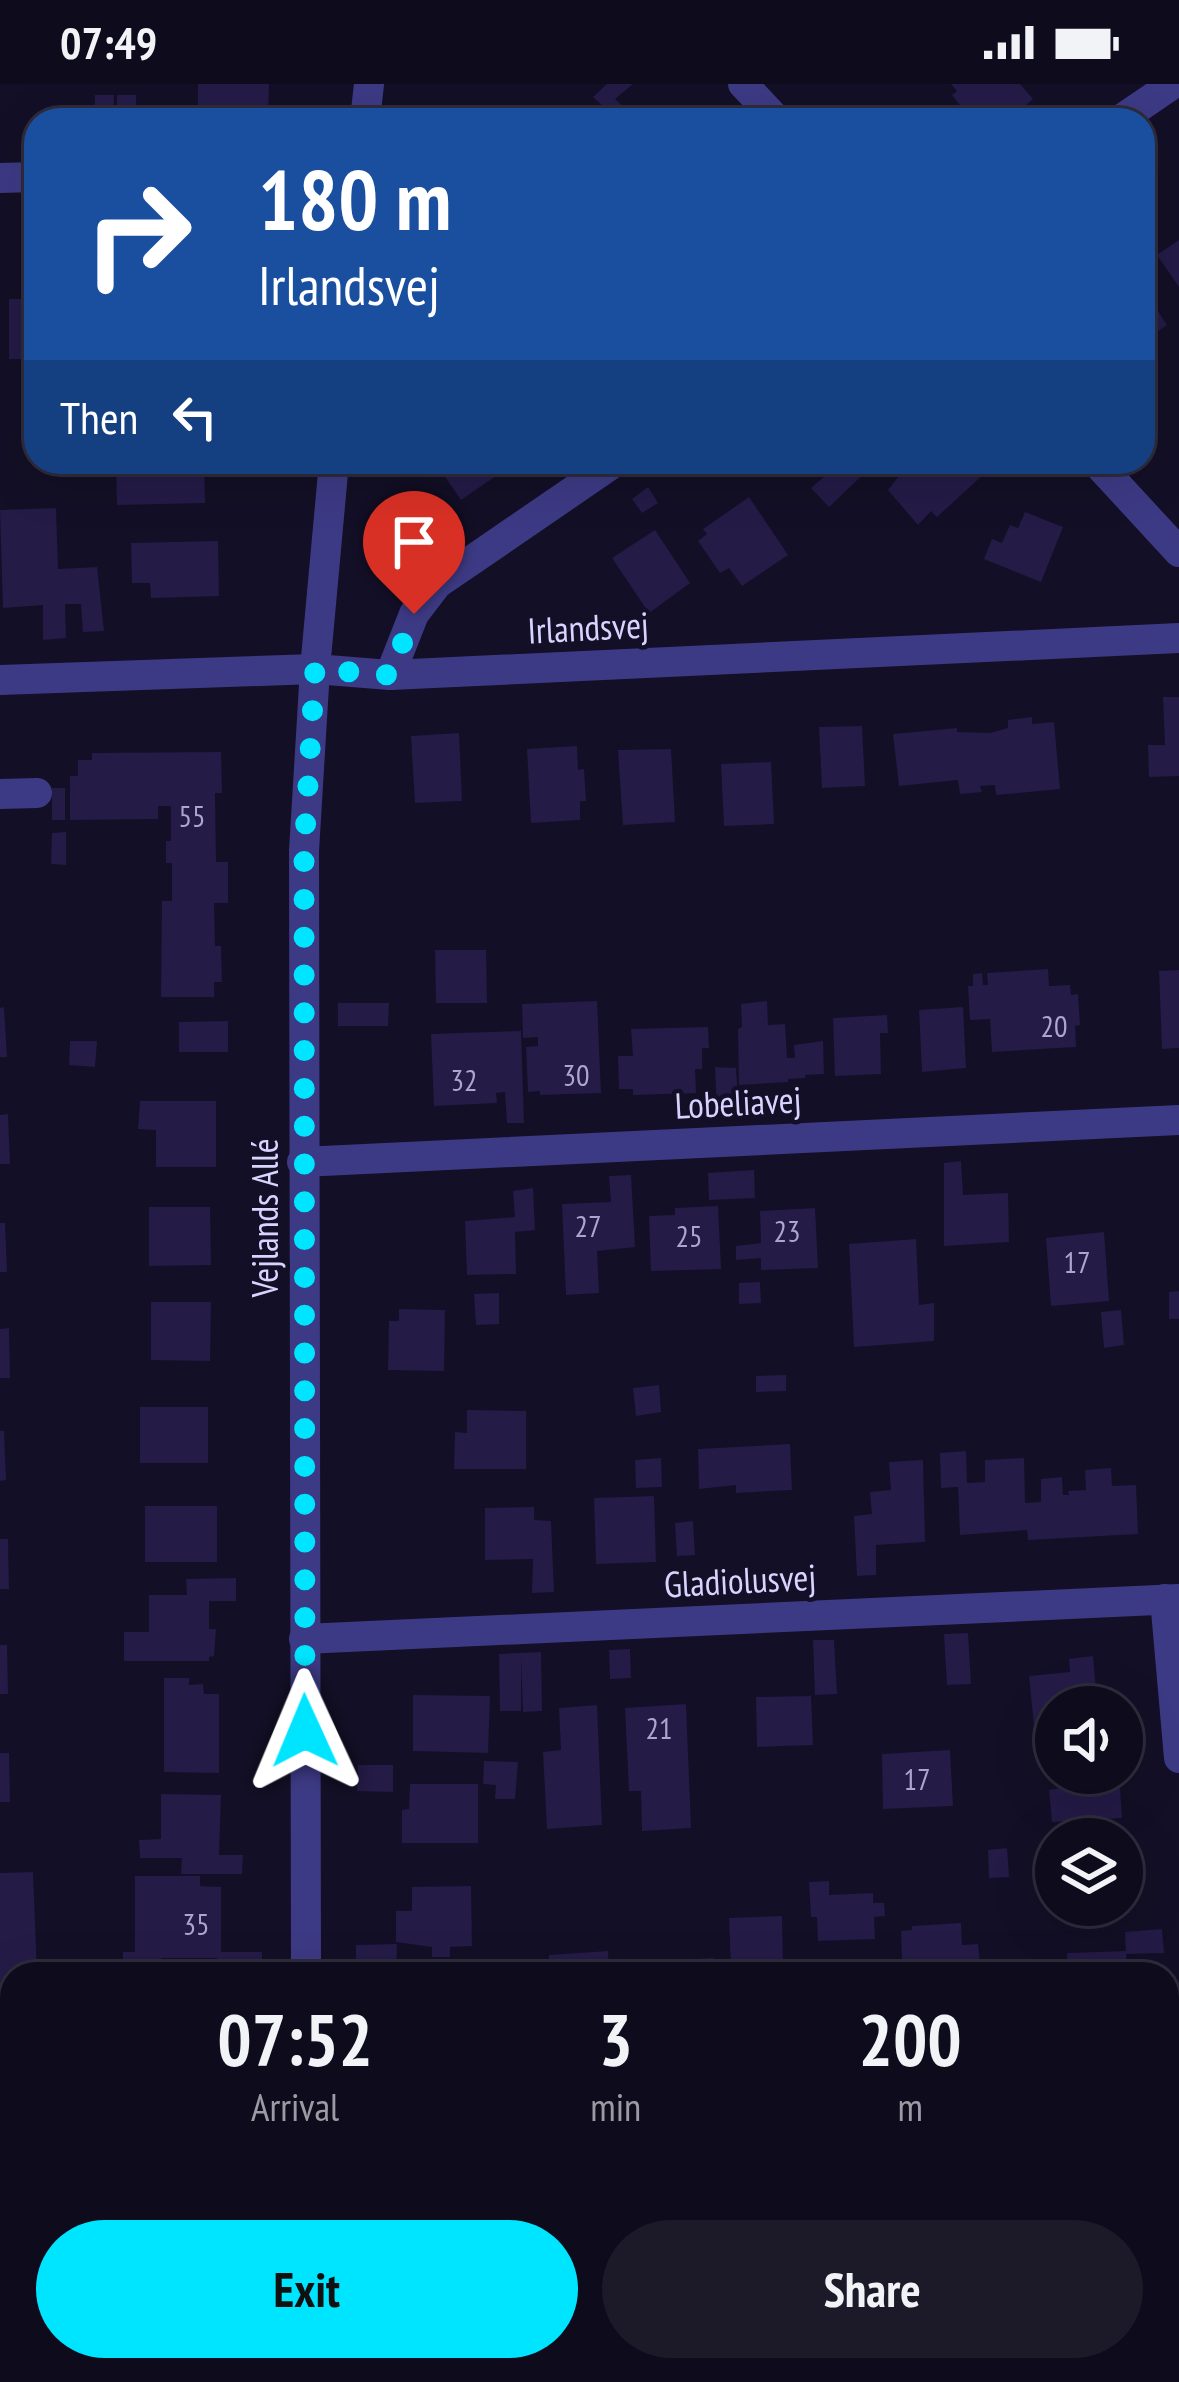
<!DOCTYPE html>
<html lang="en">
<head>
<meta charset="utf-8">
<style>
	:root { --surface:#0e0b1c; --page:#1c1929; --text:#f1f3f6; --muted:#9b9ba3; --line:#2e2b3b; --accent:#00e5ff }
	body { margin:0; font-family:"PT Sans Narrow",sans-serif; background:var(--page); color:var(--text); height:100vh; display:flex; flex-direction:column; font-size:45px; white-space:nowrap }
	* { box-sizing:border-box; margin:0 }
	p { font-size:39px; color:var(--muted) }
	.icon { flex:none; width:66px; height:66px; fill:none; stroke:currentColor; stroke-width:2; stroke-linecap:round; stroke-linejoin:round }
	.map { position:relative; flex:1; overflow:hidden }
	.side { position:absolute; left:0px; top:1878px; width:1179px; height:420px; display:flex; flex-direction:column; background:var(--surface); border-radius:36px 36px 0 0; box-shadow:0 12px 48px #0002,0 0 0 3px var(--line) }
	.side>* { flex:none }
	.hud { position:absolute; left:24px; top:24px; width:1131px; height:366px; border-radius:36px; box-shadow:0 12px 48px #0002,0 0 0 3px var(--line); background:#1a4fa0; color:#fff; overflow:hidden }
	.tools { position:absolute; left:1035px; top:1602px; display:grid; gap:24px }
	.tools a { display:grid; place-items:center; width:108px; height:108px; border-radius:50%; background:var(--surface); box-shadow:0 12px 48px #0002,0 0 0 3px var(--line); font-size:60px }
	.pin { position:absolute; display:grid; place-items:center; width:102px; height:102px; color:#fff; margin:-123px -51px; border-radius:50% 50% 50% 0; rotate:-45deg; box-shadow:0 0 12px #0007 }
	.pin .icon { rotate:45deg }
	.me { position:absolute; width:132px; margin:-66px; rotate:359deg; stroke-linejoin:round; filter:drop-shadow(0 0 9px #0008) }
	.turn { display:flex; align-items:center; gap:42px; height:252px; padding:0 36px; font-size:54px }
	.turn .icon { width:156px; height:156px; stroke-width:2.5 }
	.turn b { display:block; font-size:84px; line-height:102px }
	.then { display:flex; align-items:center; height:114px; padding:0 36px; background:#0003; gap:24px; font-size:45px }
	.eta { display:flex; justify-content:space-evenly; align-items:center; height:204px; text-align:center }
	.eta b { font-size:72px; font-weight:700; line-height:84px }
	.primary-button { display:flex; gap:24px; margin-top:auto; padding:24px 36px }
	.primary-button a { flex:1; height:138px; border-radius:72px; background:var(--accent); color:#111; font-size:48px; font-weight:700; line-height:138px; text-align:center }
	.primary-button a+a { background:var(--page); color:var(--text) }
	.status { display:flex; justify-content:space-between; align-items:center; height:84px; padding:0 60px; background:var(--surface); direction:ltr }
	.status svg { height:33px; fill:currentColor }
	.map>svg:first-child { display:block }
	.building { fill:#241b47 }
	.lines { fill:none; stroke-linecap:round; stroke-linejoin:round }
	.minor { stroke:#3d3a85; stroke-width:30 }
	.route { stroke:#00e5ff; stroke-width:21; stroke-dasharray:0 37.8 }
	.labels { text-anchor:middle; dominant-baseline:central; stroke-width:9; stroke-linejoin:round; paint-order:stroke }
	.number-label { font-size:30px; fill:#aca6d1 }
	.street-label { font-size:36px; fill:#d9d4ff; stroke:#130f26 }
</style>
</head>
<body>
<div class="status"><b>07:49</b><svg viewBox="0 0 49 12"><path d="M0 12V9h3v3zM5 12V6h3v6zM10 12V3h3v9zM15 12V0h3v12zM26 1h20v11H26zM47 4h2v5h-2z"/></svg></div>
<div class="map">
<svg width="1179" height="2298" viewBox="0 0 1179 2298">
	<rect width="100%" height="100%" fill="#130f26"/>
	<g class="building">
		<path d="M198 0H269L268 32 198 36Z"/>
		<path d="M607 0H633L615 15 637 36H594L606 25 593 13Z"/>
		<path d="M951 0H1020L1033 15 1009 36H971L952 11 957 7Z"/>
		<path d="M95 11H114L113 36H94Z"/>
		<rect x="117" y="11" width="19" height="25"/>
		<path d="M1179 156V203L1157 171Z"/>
		<path d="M1143 204 1167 241 1143 257Z"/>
		<rect x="9" y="215" width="27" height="60"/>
		<path d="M116 378H204L205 419 117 421Z"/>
		<path d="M435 378H516L461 416Z"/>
		<path d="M841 378H868L872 382 829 423 811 404Z"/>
		<path d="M910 378H975L985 389 937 433 931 427 918 441 888 406Z"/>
		<path d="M648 403 658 419 642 429 632 415Z"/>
		<path d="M749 413 788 471 742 502 729 484 720 489 698 457 707 450 703 445Z"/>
		<path d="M56 424 58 485 97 483 104 547 83 548 81 520H65L66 554 43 556V521L3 524 0 426Z"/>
		<path d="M1025 428 1063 443 1041 498 984 475 992 455 1002 459 1010 441 1018 444Z"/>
		<path d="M655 446 690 499 649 529 612 474Z"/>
		<path d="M218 457 219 512 151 514 150 499H132L131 459Z"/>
		<path d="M1163 613H1179V692L1149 693 1148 661H1165Z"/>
		<path d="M1032 633V640L1054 638 1060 705 996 711 995 701 980 702 982 708 960 710 958 696 899 702 893 650 957 644V648L990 649 1008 644V636Z"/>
		<path d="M862 642 865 702 822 704 819 643Z"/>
		<path d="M459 649 462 717 415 719 411 652Z"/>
		<path d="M577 662 578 686 584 685 586 717H580V736L531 739 527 665Z"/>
		<path d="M671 665 675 738 623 741 618 666Z"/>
		<path d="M221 668 222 709H215L216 778H228V819H214L215 862H221L222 898H214V913H161L162 817H172V779H166V757H171V722H158V735L70 736V692H78V676H92V669Z"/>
		<path d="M771 678 774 740 724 742 721 680Z"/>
		<rect x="52" y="704" width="13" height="32"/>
		<path d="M66 748V781L51 780 52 749Z"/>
		<path d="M435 866H486L487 919H436Z"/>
		<path d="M1048 885 1049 902 1070 901 1071 911 1078 910 1080 941 1075 942 1076 963 992 968 990 935 970 936 968 902H973V890L982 889 983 901H988L987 889Z"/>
		<path d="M1179 886V964L1162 965 1159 887Z"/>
		<path d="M597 917 601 1009 540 1011V1007L528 1008 526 963 538 962V953L523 954 522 920Z"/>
		<path d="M767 917 768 941 785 940 787 974H795L794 961 823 957 824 990 805 991V994L788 995V998L739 1001 738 945 742 943 741 920Z"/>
		<path d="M338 919H389L388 942H338Z"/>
		<path d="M4 923 7 973H0V924Z"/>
		<path d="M963 923 966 984 922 988 919 926Z"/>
		<path d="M887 931 888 949H880L881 990 835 992 833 934Z"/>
		<path d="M228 937V968H179V938Z"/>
		<path d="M708 943 709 964H702V985H695L696 1009 633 1011V1005H619L618 972H633L631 945Z"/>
		<path d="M521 947 524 1039H507L505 1008 496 1009 497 1019 434 1022 431 950Z"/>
		<path d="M70 957H97L95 983 69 981Z"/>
		<path d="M715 983 736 984 739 1029 717 1030Z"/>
		<path d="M140 1017H216V1083H156V1046L138 1045Z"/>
		<path d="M8 1030 10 1080H0V1031Z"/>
		<path d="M961 1077 963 1111 1008 1109 1009 1158 944 1162V1079Z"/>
		<path d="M754 1086 755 1114 709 1116 708 1089Z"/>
		<path d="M631 1091 635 1163 597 1167 599 1209 566 1211 562 1120 611 1118 609 1092Z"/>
		<path d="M533 1104 535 1146 515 1148 516 1190 467 1191 465 1137 515 1133 513 1107Z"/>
		<path d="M718 1122 721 1185 651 1187 649 1132 675 1131V1124Z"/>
		<path d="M149 1123H210L211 1181 149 1182Z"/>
		<path d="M815 1124 818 1184 761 1186V1174L736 1176V1162L761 1159 760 1127Z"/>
		<path d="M0 1139H5L7 1188H0Z"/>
		<path d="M1104 1148 1109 1217 1051 1222 1046 1154Z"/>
		<path d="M916 1155 919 1221 934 1219V1257L854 1263 849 1160Z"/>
		<path d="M760 1198 761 1219 739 1220V1199Z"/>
		<path d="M1179 1207V1235H1169V1208Z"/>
		<path d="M499 1209V1240L476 1241 474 1210Z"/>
		<path d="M151 1218H211L210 1277 151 1276Z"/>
		<path d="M399 1225 445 1226 444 1287 388 1286 389 1237H399Z"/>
		<path d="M1121 1226 1124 1261 1104 1264 1101 1228Z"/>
		<path d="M9 1244 10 1294H0V1245Z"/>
		<path d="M786 1291V1307L756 1308V1292Z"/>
		<path d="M659 1301 661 1328 636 1332 633 1304Z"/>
		<rect x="140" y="1323" width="68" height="56"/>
		<path d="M467 1326 526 1327V1385H454L455 1348 467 1349Z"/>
		<path d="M0 1347H4L6 1396 0 1397Z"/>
		<path d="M790 1360 792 1406 736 1409V1401L699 1405 698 1365Z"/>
		<path d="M966 1367 967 1399 985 1398V1376L1024 1374 1025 1419 1041 1418V1395L1062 1393 1063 1411H1069L1068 1407 1086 1406 1085 1386 1111 1384 1112 1402 1136 1401 1138 1450 1028 1456 1027 1446 960 1451 958 1403 941 1404 940 1369Z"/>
		<path d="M661 1374 662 1403 636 1404 635 1376Z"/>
		<path d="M923 1376 925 1458 876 1461V1491L857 1492 854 1432 872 1430 870 1408 891 1406 889 1378Z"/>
		<path d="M654 1412 656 1478 596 1480 594 1414Z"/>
		<rect x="145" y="1422" width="72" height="56"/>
		<path d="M534 1423V1436L551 1437 554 1508 532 1509 533 1475 485 1476V1424Z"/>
		<path d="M693 1437 695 1471 677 1472 675 1439Z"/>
		<path d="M0 1455H8L9 1505H0Z"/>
		<path d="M236 1494V1517H209V1545H216L214 1572 209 1573V1577H124V1548H149V1511H187L186 1495Z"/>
		<path d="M968 1549 971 1600 947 1601 944 1550Z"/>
		<path d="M813 1556H834L837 1610 815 1611Z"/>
		<path d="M0 1561H7L8 1610H0Z"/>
		<path d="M630 1565 631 1594 610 1595 609 1566Z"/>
		<path d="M541 1568 542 1627 523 1628 521 1574V1627H500L499 1570Z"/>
		<path d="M1093 1572 1097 1616 1111 1615 1112 1623H1090L1089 1616H1083V1623H1056V1639L1034 1642 1029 1592 1070 1588 1069 1575Z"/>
		<path d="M164 1594H189V1601L203 1600 204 1610H219V1689L164 1688Z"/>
		<path d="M413 1611 490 1612 488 1669 413 1667Z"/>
		<path d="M811 1612 813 1661 757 1663 756 1613Z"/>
		<path d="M686 1620 691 1744 642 1747 641 1707H629L625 1624Z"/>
		<path d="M597 1621 602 1741 547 1745 543 1668 561 1666 559 1624Z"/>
		<path d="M950 1666 953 1722 883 1725 882 1670Z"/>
		<path d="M0 1669H9L10 1718H0Z"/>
		<path d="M484 1677 518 1678 515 1715H495L496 1701 483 1700Z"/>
		<path d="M358 1681H393V1708L357 1707Z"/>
		<path d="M1058 1689H1119L1122 1734 1052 1738 1049 1706 1060 1704Z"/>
		<path d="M410 1700H478V1759H402V1726L409 1725Z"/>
		<path d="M161 1710 221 1711 219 1771H243L242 1790H181L182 1774H140L139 1756 161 1755Z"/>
		<path d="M1007 1764 1009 1793 989 1794 988 1766Z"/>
		<path d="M1049 1766H1056V1821H1067V1825H1052Z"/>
		<path d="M33 1788 37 1890H12V1911L0 1912V1789Z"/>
		<path d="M135 1792H200V1802L221 1803V1868H262V1887H217V1874H161V1887H123V1868H135Z"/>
		<path d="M829 1797V1811L873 1809V1819H884L885 1832 874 1833 875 1855 818 1857 817 1833H811L809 1798Z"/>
		<path d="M471 1802 472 1862 450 1863V1873H432V1863L396 1858V1827H412V1803Z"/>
		<path d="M782 1832 783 1883 757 1885 756 1890H737L736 1885 731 1886 729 1834Z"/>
		<path d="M961 1839 962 1861 978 1860 981 1890H912V1875L902 1876 901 1847 912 1846V1842Z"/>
		<path d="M1162 1845 1164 1869 1126 1870 1125 1848Z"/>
		<path d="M397 1860 396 1890H356V1861Z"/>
		<path d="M608 1867 609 1890H549V1871Z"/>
		<path d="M1126 1867 1127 1890H1068L1067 1869Z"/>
		<path d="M714 1874V1890H642L641 1886 696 1884V1875Z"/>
		<path d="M1167 2260H1170L1174 2298H1098L1097 2290 1088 2292 1087 2286H1167Z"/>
		<rect x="138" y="2286" width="83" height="12"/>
		<path d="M444 2286H520L519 2298H444Z"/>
		<path d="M654 2286H708L709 2298H655Z"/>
		<path d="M843 2286H920L921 2298 843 2297Z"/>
	</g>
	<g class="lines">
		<g class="minor">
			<path d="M743 0 777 36"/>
			<path d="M365 36 369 0"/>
			<path d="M1120 36 1173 0"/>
			<path d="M0 94 36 93"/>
			<path d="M1096 378 1179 468"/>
			<path d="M390 591 414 530 437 500 615 378"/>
			<path d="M0 596 315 585 390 591 1179 554"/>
			<path d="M0 710 37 709"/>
			<path d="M302 1078 1179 1036"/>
			<path d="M1165 1515 1179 1674"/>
			<path d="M304 1555 1179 1515"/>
			<path d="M306 1890 304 767 315 585 334 378"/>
			<path d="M1167 1987H1179"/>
			<path d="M309 2286V2298"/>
		</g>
	</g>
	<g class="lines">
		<path class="route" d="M305 1647 304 767 315 585 390 591 414 530"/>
	</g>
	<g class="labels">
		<g class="number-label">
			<text x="192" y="731">55</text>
			<text x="1054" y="941">20</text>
			<text x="576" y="990">30</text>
			<text x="464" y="995">32</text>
			<text x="588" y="1141">27</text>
			<text x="787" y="1146">23</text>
			<text x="689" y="1151">25</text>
			<text x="1077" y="1177">17</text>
			<text x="659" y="1643">21</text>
			<text x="917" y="1694">17</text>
			<text x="196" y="1839">35</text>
		</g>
		<g class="street-label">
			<text transform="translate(588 543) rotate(-3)">Irlandsvej</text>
			<text transform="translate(738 1018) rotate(-3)">Lobeliavej</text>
			<text transform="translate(264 1134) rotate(-90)">Vejlands Allé</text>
			<text transform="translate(740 1496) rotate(-3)">Gladiolusvej</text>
		</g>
	</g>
</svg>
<div class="tools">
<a><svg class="icon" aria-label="sound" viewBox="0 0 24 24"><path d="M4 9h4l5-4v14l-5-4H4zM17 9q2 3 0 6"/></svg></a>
<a><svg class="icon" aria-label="layers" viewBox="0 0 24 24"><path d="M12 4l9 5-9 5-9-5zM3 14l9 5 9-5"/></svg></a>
</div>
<div class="pin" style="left:414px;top:530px;background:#d93025"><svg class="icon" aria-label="arrive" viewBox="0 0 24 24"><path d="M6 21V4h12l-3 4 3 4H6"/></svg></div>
<svg class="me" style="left:305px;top:1647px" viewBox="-20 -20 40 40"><path d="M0-17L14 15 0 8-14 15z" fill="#00e5ff" stroke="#fff" stroke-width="4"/></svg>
<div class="hud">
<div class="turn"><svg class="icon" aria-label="right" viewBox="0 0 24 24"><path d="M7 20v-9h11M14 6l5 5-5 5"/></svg><div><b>180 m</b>Irlandsvej</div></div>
<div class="then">Then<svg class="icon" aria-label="left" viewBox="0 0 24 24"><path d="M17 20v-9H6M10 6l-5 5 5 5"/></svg></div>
</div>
<section class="side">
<div class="eta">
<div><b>07:52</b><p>Arrival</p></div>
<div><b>3</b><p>min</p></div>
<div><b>200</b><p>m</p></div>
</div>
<div class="primary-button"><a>Exit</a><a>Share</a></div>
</section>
</div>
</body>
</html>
